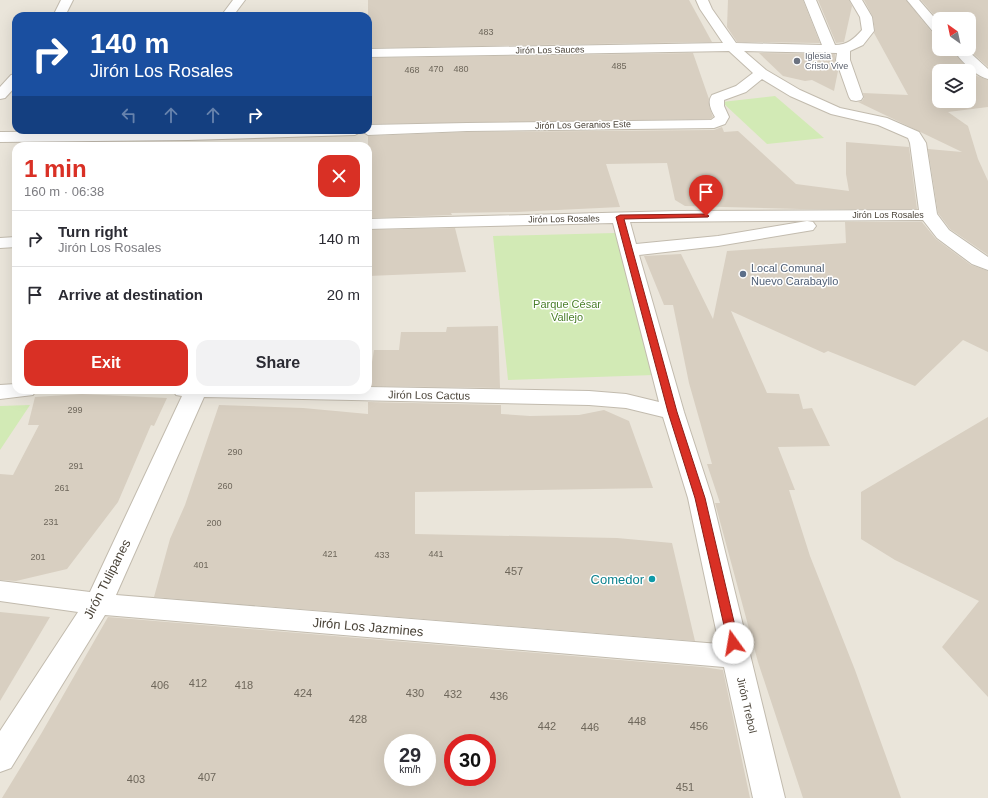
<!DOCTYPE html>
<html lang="en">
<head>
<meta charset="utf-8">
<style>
	:root { --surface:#fff; --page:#f2f2f3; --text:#2b2b33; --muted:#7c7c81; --line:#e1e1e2; --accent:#d93025 }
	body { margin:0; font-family:Helvetica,sans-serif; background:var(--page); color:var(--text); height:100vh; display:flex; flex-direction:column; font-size:15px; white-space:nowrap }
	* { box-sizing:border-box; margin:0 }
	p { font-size:13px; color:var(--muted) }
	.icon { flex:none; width:22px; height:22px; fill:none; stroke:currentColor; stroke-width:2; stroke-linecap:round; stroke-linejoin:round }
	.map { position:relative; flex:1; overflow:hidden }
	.drawer { position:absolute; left:12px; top:142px; width:360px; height:252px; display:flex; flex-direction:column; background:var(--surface); border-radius:12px; box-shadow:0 4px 16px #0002 }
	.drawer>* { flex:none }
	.top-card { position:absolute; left:12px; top:12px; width:360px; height:122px; border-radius:12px; box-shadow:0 4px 16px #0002; background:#1a4fa0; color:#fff; overflow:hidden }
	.needle { width:26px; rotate:327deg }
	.controls { position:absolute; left:932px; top:12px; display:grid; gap:8px }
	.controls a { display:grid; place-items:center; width:44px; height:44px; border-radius:8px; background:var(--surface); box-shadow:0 4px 16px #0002; font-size:20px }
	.speed { position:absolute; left:384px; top:734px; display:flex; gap:8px; font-size:20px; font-weight:700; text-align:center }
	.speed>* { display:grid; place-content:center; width:52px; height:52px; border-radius:50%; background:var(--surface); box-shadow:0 4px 16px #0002; line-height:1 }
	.speed small { font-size:10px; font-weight:400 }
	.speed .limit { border:6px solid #d22; background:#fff; color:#111 }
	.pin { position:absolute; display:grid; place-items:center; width:34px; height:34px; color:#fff; margin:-41px -17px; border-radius:50% 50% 50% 0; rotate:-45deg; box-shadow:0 0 4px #0007 }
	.pin .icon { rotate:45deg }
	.me { position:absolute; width:44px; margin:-22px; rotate:347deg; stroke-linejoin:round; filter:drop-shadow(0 0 3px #0008) }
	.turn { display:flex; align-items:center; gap:14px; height:84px; padding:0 12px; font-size:18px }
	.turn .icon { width:52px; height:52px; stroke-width:2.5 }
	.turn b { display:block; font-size:28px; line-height:34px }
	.lanes { display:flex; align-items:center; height:38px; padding:0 12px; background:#0003; justify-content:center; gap:20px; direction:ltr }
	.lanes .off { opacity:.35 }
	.round { display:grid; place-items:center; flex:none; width:42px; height:42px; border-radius:12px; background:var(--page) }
	.overview { display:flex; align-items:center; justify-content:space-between; height:68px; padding:0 12px }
	h1 { font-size:24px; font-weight:800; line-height:30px; color:var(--accent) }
	.primary-button { display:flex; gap:8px; margin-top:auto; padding:8px 12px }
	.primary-button a { flex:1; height:46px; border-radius:12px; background:var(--accent); color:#fff; font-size:16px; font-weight:800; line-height:46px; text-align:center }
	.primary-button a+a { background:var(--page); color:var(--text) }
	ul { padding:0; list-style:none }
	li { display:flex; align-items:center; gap:12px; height:56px; padding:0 12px; border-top:1px solid var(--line) }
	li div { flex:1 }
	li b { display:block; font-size:15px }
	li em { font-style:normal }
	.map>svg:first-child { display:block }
	.residential { fill:#eae5da; fill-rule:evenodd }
	.green { fill:#d2eab5 }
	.building { fill:#d8cfc1; fill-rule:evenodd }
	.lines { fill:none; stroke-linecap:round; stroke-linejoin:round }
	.minor-casing { stroke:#c2bbae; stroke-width:2 }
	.minor { fill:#fff; fill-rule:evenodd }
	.route { fill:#d93025; stroke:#8d1f18 }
	.worship-dot { fill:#6b7280; stroke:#fff; stroke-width:1.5 }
	.service-dot { fill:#5c6f8a; stroke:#fff; stroke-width:1.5 }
	.culture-dot { fill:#0f9aa8; stroke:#fff; stroke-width:1.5 }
	.labels { text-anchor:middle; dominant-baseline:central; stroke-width:3; stroke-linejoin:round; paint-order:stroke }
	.number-label { font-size:9px; fill:#6e675b }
	.far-street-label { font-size:9px; fill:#4b4439; stroke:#fff }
	.far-worship-label { font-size:9px; fill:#5b616d; stroke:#fff; text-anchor:start }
	.service-label { font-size:11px; fill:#4e5e75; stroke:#fff; text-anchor:start }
	.park-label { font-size:11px; fill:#4a7f2a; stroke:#fff }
	.street-label { font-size:11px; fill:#4b4439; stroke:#fff }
	.near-number-label { font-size:11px; fill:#6e675b }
	.near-street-label { font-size:13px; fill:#4b4439; stroke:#fff }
	.near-culture-label { font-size:13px; fill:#0d838f; stroke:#fff; text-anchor:end }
</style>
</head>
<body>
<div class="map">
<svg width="988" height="798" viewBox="0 0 988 798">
	<rect width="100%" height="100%" fill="#f6f3ec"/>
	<path class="residential" d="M0 0H988V798H0ZM16 16H368V130H16ZM939 19H969V49H939ZM939 71H969V101H939ZM16 146H368V390H16ZM393 743H427V777H393ZM453 743H487V777H453Z"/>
	<g class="green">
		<path d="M775 96 824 138 767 144 722 102Z"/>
		<path d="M615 233 654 375 508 380 493 236Z"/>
		<path d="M30 405 0 450V406Z"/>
	</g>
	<g class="building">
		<path d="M368 0H689L712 42 368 48Z"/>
		<path d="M728 0H803L820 43 737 42 727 27Z"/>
		<path d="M818 0H849L852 6 844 42 836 43Z"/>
		<path d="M864 0H906L934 35 939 36V49H952L967 68 977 76 988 80V107L948 112 968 126 978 159 988 181V255L950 229 938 213 928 149 962 152 858 102 862 101 864 98 863 93 908 95 874 33 875 31 873 17ZM939 71H969V101H939Z"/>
		<path d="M921 0H988V67L968 49 969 19H939V21Z"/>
		<path d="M693 53 709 99V106L713 117 710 119 368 124V58Z"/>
		<path d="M759 53 835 54V60L838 71 834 91 812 80 805 81 783 76Z"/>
		<path d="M722 127 724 132 738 131 796 184 849 191 846 174V142L909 147 917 209H800L685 206 675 200 667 163 606 164 620 207 516 212 451 213 452 215 368 218V136L467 132 714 130Z"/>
		<path d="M845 222H922L936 239 971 265 988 271V352L963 340 915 386 828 351 824 353 731 311 767 393 799 394 803 409 812 408 830 446 778 447 795 490H789L810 556 855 670 901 798H803L758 662 715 503H720L707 464H712L689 383 673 305H664L644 256 681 254 713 319 727 251 846 243Z"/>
		<path d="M455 228 466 272 368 276V230Z"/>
		<path d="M498 326 500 388 368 386 374 350H399L401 332H446L447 327Z"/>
		<path d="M82 394 167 398 154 426 151 425 118 502 67 569 16 581 0 580V474L13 475 39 425H28L35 397Z"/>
		<path d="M368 402 501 405V414L530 416 579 415 604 410 629 421 653 488 415 492V534L617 538 672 543 695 641 154 597 170 539 185 505 219 405 303 408 368 414Z"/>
		<path d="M988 417V697L942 647 979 601 895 560 861 539V492Z"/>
		<path d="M0 612 50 617 0 701Z"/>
		<path d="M108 617 703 667 723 670 750 798H2L41 734ZM393 743H427V777H393ZM453 743H487V777H453Z"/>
	</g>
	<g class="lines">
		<g class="minor-casing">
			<g id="minor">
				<path d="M61 0H73L65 16H53Z"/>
				<path d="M233 0H245L233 16H221Z"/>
				<path d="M696 0H708L712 9 736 43 822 45 804 0H816L835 45C847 45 854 39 862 30L860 17 850 0H862L872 17 874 31 863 45 850 51V60L863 97 861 100 856 101 851 100 849 97 836 60 837 53 744 51 766 70 800 90 840 108 887 118 919 132 926 143 937 214 949 230 988 257V270L972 264 937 238 923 220 630 222 636 244 718 236 807 221 813 222 816 226 813 230 807 231 718 246 639 255 684 412 712 498 785 798H753L724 667 105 615 11 768 0 772V731L78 612 0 601V581L90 592 182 396 176 395 173 390H368V387L589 391 626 394 659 402 613 223 368 229V219L677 211 919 210 910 143 908 138 878 125 831 114 790 96 762 79 746 92 724 100V106L729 117 725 124 714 128 467 131 368 135 362 131 355 135 188 140 0 142V132L368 130V125L467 123 711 120 715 117C711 110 707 102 712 95L736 86 753 73 729 51 368 57V49L723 43 700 9ZM204 397 589 405 626 408 663 417 688 498 719 644 116 595Z"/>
				<path d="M907 0H919L939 23V35L935 34Z"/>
				<path d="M953 49H966L988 69V79C975 76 960 60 953 49Z"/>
				<path d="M16 74V86L5 98 0 99V87L11 75Z"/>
				<path d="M16 237V247L0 248V238Z"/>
				<path d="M16 384V390H36L33 395 0 399V385Z"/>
			</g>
		</g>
		<use href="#minor" class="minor"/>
	</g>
	<path class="route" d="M706 214 709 216 708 217 624 219 677 412 705 498 739 643 738 646 733 647 729 646 728 643 695 498 668 412 616 217 620 215Z"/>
	<circle class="worship-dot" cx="797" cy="61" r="4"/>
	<circle class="service-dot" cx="743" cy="274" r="4"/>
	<circle class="culture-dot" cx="652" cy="579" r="4"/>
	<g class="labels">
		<g class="number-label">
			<text x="486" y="32">483</text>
			<text x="619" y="66">485</text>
			<text x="436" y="69">470</text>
			<text x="461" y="69">480</text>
			<text x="412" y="70">468</text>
			<text x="75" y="410">299</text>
			<text x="235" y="452">290</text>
			<text x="76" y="466">291</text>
			<text x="225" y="486">260</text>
			<text x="62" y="488">261</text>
			<text x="51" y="522">231</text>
			<text x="214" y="523">200</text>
			<text x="330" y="554">421</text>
			<text x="436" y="554">441</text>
			<text x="382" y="555">433</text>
			<text x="38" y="557">201</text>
			<text x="201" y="565">401</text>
		</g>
		<g class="far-street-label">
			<text transform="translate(550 50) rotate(-1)">Jirón Los Sauces</text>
			<text transform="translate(583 125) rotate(-1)">Jirón Los Geranios Este</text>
			<text x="888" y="215">Jirón Los Rosales</text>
			<text transform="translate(564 219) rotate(-1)">Jirón Los Rosales</text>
		</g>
		<g class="far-worship-label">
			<text x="805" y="56">Iglesia<tspan x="805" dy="10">Cristo Vive</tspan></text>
		</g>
		<g class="service-label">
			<text x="751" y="268">Local Comunal<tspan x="751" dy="13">Nuevo Carabayllo</tspan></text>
		</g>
		<g class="park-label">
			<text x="567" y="304">Parque César<tspan x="567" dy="13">Vallejo</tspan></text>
		</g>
		<g class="street-label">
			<text transform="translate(429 395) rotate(1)">Jirón Los Cactus</text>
			<text transform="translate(747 705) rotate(77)">Jirón Trebol</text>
		</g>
		<g class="near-number-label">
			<text x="514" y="571">457</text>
			<text x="198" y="683">412</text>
			<text x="160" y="685">406</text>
			<text x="244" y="685">418</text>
			<text x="303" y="693">424</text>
			<text x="415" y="693">430</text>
			<text x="453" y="694">432</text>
			<text x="499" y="696">436</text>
			<text x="358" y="719">428</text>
			<text x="637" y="721">448</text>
			<text x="547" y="726">442</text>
			<text x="699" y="726">456</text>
			<text x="590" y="727">446</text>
			<text x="207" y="777">407</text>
			<text x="136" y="779">403</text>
			<text x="685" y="787">451</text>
		</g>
		<g class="near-street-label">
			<text transform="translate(107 579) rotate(-63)">Jirón Tulipanes</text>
			<text transform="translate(368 627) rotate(5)">Jirón Los Jazmines</text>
		</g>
		<g class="near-culture-label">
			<text x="644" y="579">Comedor</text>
		</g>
	</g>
</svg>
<div class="controls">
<a><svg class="needle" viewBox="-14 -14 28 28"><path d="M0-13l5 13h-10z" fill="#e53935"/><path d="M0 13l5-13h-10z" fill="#7c7c81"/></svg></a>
<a><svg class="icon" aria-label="layers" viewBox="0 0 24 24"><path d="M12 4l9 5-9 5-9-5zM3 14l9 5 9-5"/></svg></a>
</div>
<div class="speed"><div>29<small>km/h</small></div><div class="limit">30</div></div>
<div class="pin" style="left:706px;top:216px;background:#d93025"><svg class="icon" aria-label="arrive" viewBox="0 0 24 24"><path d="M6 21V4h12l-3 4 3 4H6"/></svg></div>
<svg class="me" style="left:733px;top:643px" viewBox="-20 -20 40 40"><circle r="19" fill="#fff"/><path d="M0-13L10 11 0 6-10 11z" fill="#d93025"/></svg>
<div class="top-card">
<div class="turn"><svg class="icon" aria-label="right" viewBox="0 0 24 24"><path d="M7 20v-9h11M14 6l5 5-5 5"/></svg><div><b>140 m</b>Jirón Los Rosales</div></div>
<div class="lanes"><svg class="icon off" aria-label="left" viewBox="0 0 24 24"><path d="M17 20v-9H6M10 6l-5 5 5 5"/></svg><svg class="icon off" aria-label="ahead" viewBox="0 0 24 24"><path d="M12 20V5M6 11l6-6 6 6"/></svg><svg class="icon off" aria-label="ahead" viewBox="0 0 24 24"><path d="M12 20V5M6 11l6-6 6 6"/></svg><svg class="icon" aria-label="right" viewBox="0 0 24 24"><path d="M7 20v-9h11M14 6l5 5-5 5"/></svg></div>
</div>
<section class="drawer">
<div class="overview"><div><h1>1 min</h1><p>160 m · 06:38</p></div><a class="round" style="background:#d93025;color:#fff"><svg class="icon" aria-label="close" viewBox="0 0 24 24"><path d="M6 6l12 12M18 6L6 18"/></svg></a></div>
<ul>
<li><svg class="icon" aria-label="right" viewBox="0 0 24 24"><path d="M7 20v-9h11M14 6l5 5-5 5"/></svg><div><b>Turn right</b><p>Jirón Los Rosales</p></div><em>140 m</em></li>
<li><svg class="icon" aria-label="arrive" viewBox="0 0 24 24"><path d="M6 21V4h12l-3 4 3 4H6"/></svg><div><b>Arrive at destination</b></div><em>20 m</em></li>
</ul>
<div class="primary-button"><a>Exit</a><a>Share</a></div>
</section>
</div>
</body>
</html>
